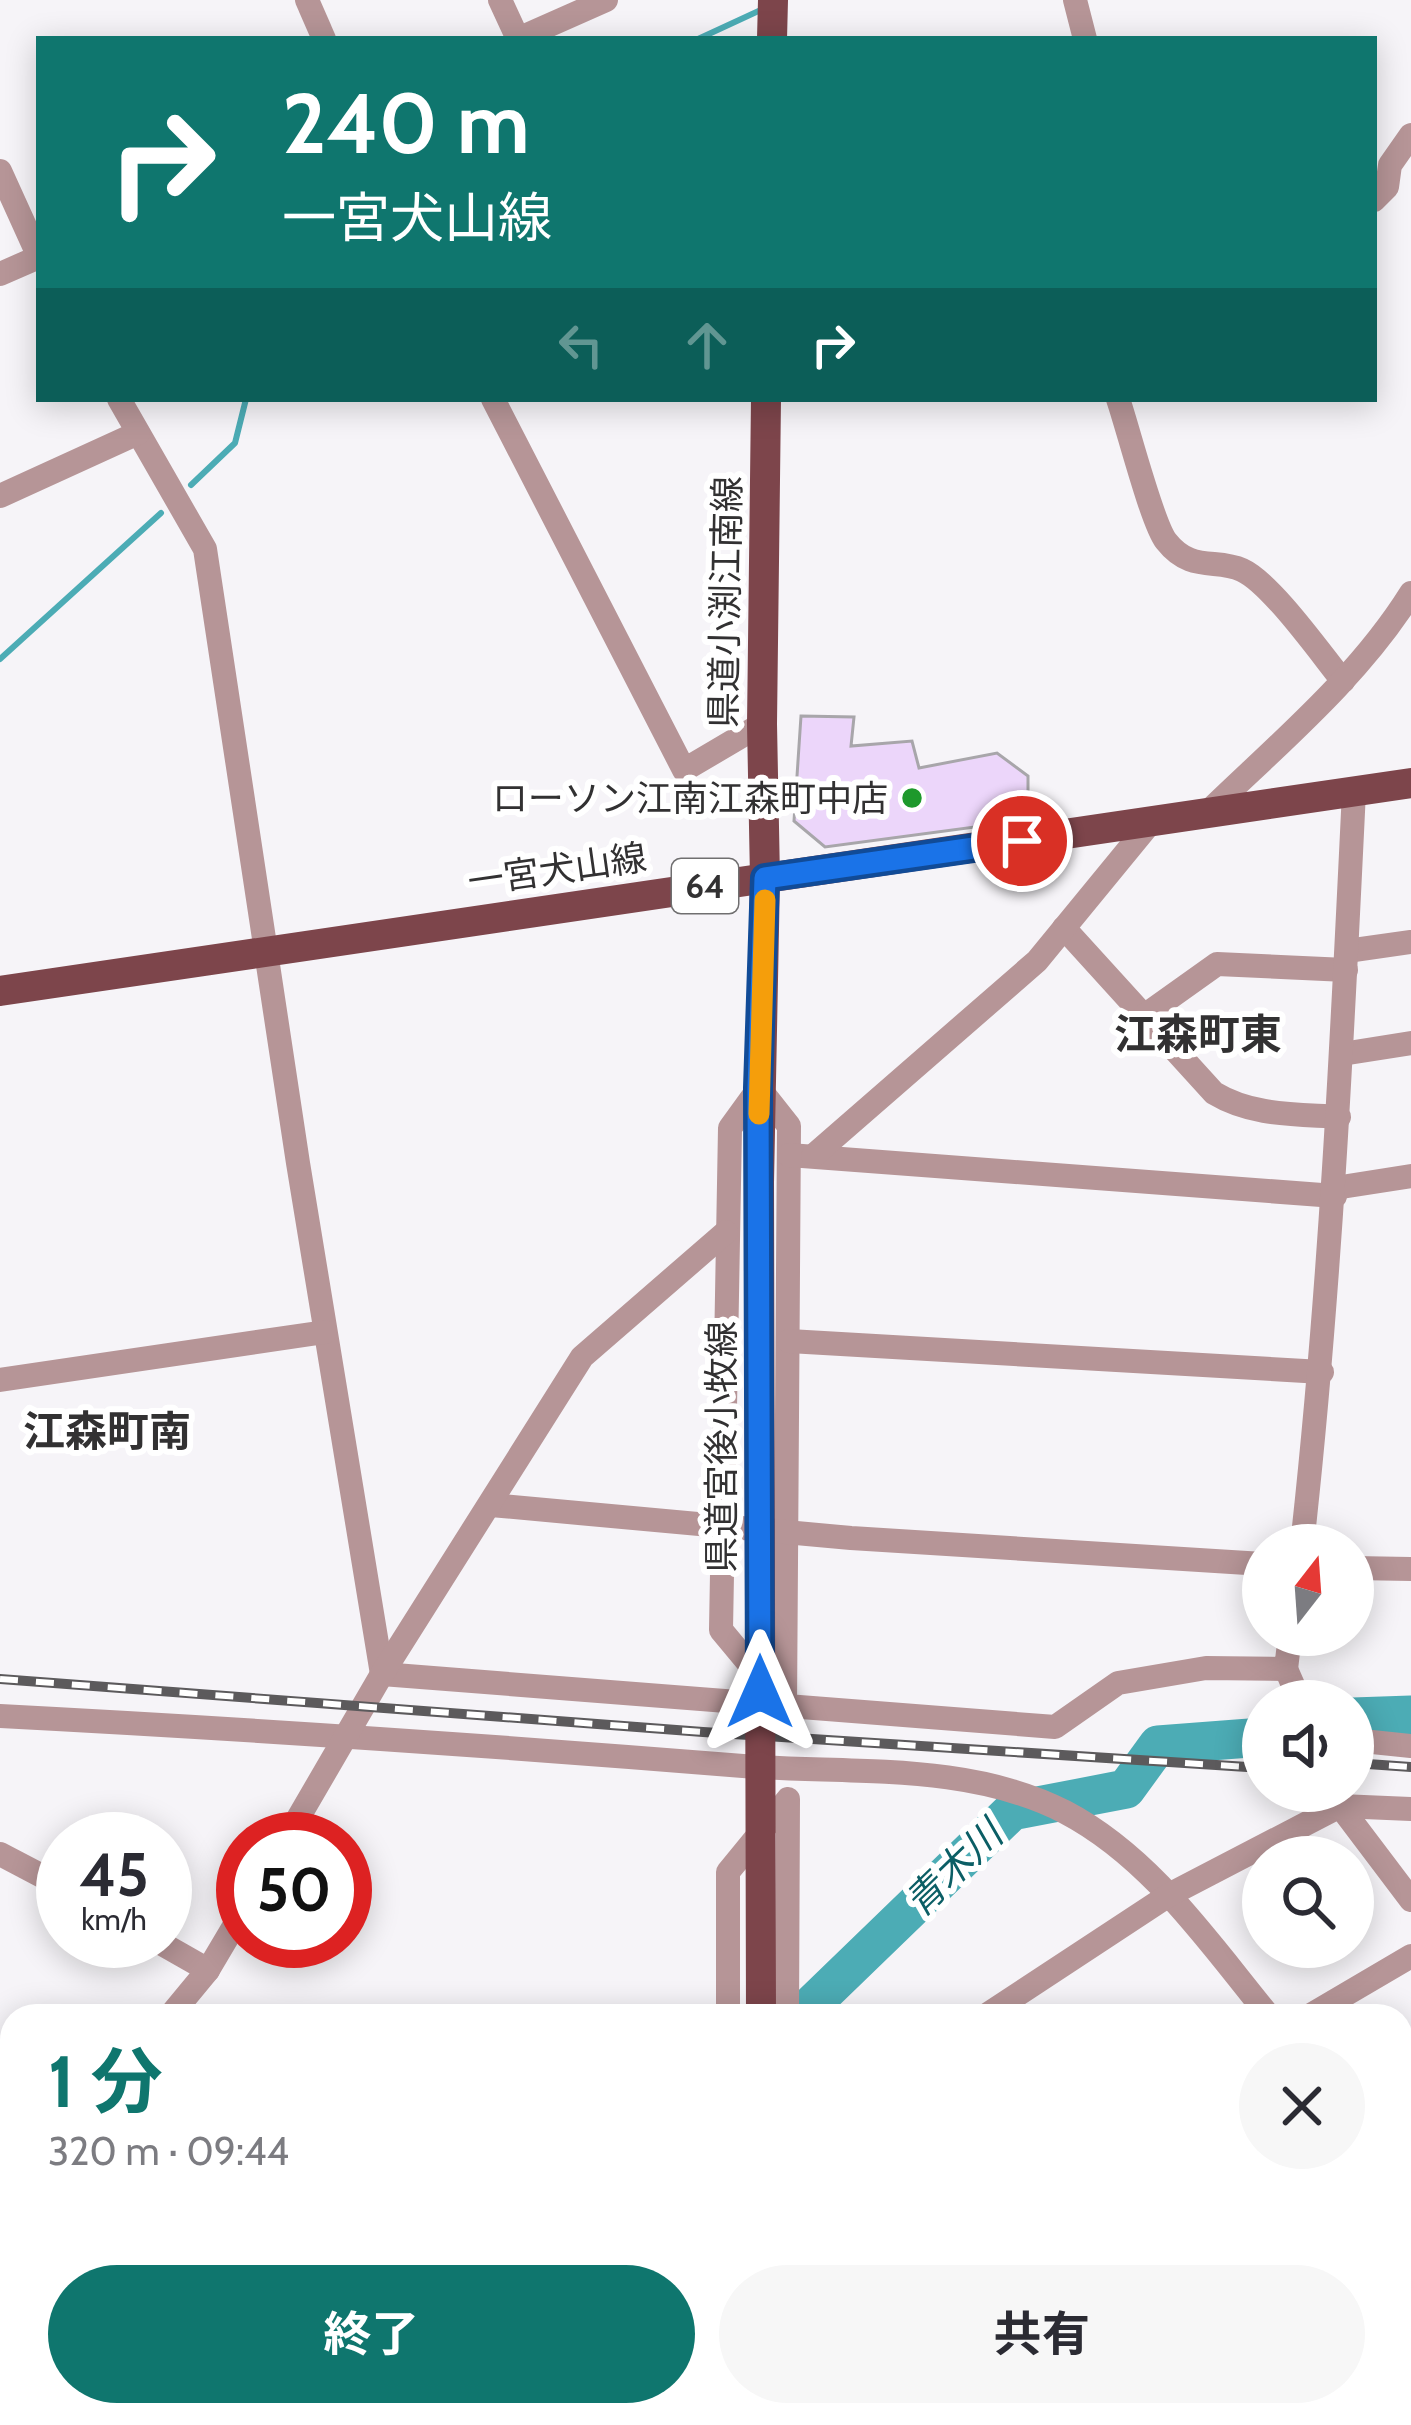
<!DOCTYPE html>
<html lang="ja">
<head>
<meta charset="utf-8">
<style>
	:root { --surface:#fff; --page:#f7f7f7; --text:#2b2b33; --muted:#7c7c81; --accent:#0f766e }
	body { margin:0; font-family:Cabin,"Noto Sans JP",sans-serif; background:var(--page); color:var(--text); height:100vh; display:flex; flex-direction:column; font-size:45px; white-space:nowrap }
	* { box-sizing:border-box; margin:0 }
	p { font-size:39px; color:var(--muted) }
	.icon { flex:none; width:66px; height:66px; fill:none; stroke:currentColor; stroke-width:2; stroke-linecap:round; stroke-linejoin:round }
	.map { position:relative; flex:1; overflow:hidden }
	.details { position:absolute; left:0px; top:2004px; width:1413px; height:423px; display:flex; flex-direction:column; background:var(--surface); border-radius:36px 36px 0 0; box-shadow:0 6px 30px #0003 }
	.details>* { flex:none }
	.guide { position:absolute; left:36px; top:36px; width:1341px; height:366px; border-radius:0px; box-shadow:0 6px 30px #0003; background:#0f766e; color:#fff; overflow:hidden }
	.needle { width:78px; rotate:17deg }
	.tools { position:absolute; left:1242px; top:1524px; display:grid; gap:24px }
	.tools a { display:grid; place-items:center; width:132px; height:132px; border-radius:50%; background:var(--surface); box-shadow:0 6px 30px #0003; font-size:60px }
	.speed { position:absolute; left:36px; top:1812px; display:flex; gap:24px; font-size:60px; font-weight:700; text-align:center }
	.speed>* { display:grid; place-content:center; width:156px; height:156px; border-radius:50%; background:var(--surface); box-shadow:0 6px 30px #0003; line-height:1 }
	.speed small { font-size:30px; font-weight:400 }
	.speed .limit { border:18px solid #d22; background:#fff; color:#111 }
	.pin { position:absolute; display:grid; place-items:center; width:102px; height:102px; color:#fff; margin:-51px; border:6px solid #fff; border-radius:50%; box-shadow:0 3px 12px #0007 }
	.me { position:absolute; width:132px; margin:-66px; rotate:0deg; stroke-linejoin:round; filter:drop-shadow(0 0 9px #0008) }
	.turn { display:flex; align-items:center; gap:42px; height:252px; padding:0 48px; font-size:54px }
	.turn .icon { width:156px; height:156px; stroke-width:2.5 }
	.turn b { display:block; font-size:84px; line-height:102px }
	.lanes { display:flex; align-items:center; height:114px; padding:0 48px; background:#0003; justify-content:center; gap:60px; direction:ltr }
	.lanes .off { opacity:.35 }
	.round { display:grid; place-items:center; flex:none; width:126px; height:126px; border-radius:63px; background:var(--page) }
	.head { display:flex; align-items:center; justify-content:space-between; height:204px; padding:0 48px }
	h1 { font-size:72px; font-weight:700; line-height:90px; color:var(--accent) }
	.action { display:flex; gap:24px; margin-top:auto; padding:24px 48px }
	.action a { flex:1; height:138px; border-radius:72px; background:var(--accent); color:#fff; font-size:48px; font-weight:700; line-height:138px; text-align:center }
	.action a+a { background:var(--page); color:var(--text) }
	.map>svg:first-child { display:block }
	.lines { fill:none; stroke-linecap:round; stroke-linejoin:round }
	.stream { stroke:#4cacb5; stroke-width:6 }
	.river { stroke:#4cacb5; stroke-width:39 }
	.building { fill:#ecd6fa; stroke:#a8a6aa; stroke-width:3 }
	.minor { stroke:#b69597; stroke-width:24 }
	.major { stroke:#7d454b; stroke-width:30 }
	.rail-casing { stroke:#5c5a5c; stroke-width:10 }
	.rail { stroke:#fff; stroke-width:6; stroke-dasharray:18; stroke-linecap:butt }
	.major-bridge { stroke:#7d454b; stroke-width:30 }
	.route-casing { stroke:#114b97; stroke-width:30 }
	.route { stroke:#1a73e8; stroke-width:21 }
	.slow { stroke:#f59e0b; stroke-width:21 }
	.poi-dot { fill:#1e992c; stroke:#fff; stroke-width:4.5 }
	.labels { text-anchor:middle; dominant-baseline:central; stroke-width:12; stroke-linejoin:round; paint-order:stroke }
	.shield { fill:#fff; stroke:#706f70; stroke-width:3 }
	.shield-label { font-size:33px; font-weight:bold; fill:#323132 }
	.street-label { font-size:36px; fill:#323132; stroke:#fff }
	.poi-label { font-size:36px; fill:#323132; stroke:#fff; text-anchor:end }
	.water-label { font-size:39px; font-style:italic; fill:#0b5e65; stroke:#fff }
	.quarter-label { font-size:42px; font-weight:bold; fill:#323132; stroke:#fff }
</style>
</head>
<body>
<div class="map">
<svg width="1411" height="2425" viewBox="0 0 1411 2425">
	<rect width="100%" height="100%" fill="#f6f4f8"/>
	<g class="lines">
		<g class="stream">
			<path d="M698 39 763 9"/>
			<path d="M191 485 235 443 246 399"/>
			<path d="M0 659 161 513"/>
		</g>
		<g class="river">
			<path d="M1353 1717 1411 1715"/>
			<path d="M800 2016 1012 1811 1126 1789 1158 1745 1263 1737"/>
			<path d="M280 2425 296 2415"/>
		</g>
	</g>
	<path class="building" d="M801 716 854 717 851 746 912 741 919 768 997 753 1028 776V820L825 847 794 821Z"/>
	<g class="lines">
		<g class="minor">
			<path d="M307 0 324 39"/>
			<path d="M500 0 518 39 606 0"/>
			<path d="M1075 0 1085 39"/>
			<path d="M0 171 39 257"/>
			<path d="M1374 200 1387 187 1390 165 1411 135"/>
			<path d="M0 274 39 257"/>
			<path d="M119 399 205 549 298 1163 382 1674"/>
			<path d="M493 399 684 770 762 724"/>
			<path d="M1118 399C1128 428 1152 523 1166 541 1191 573 1216 558 1242 570 1271 583 1321 654 1343 681"/>
			<path d="M0 496 138 433"/>
			<path d="M1206 814C1278 744 1358 678 1411 593"/>
			<path d="M1064 928 1214 1093C1252 1116 1295 1114 1339 1117"/>
			<path d="M1347 951 1411 942"/>
			<path d="M1144 1016 1217 964 1346 970"/>
			<path d="M1342 1054 1411 1043"/>
			<path d="M759 1088 789 1126 785 1707 721 1630 730 1128Z"/>
			<path d="M789 1155 1335 1196"/>
			<path d="M813 1156 1037 961 1151 822"/>
			<path d="M1335 1188 1411 1176"/>
			<path d="M789 1341 1322 1372"/>
			<path d="M0 1380 325 1332"/>
			<path d="M491 1505 851 1538 1263 1564"/>
			<path d="M1302 1545C1330 1294 1342 1043 1354 791"/>
			<path d="M1353 1568 1411 1569"/>
			<path d="M1286 1669 1300 1701"/>
			<path d="M382 1674 1055 1727 1118 1683 1206 1668 1286 1669 1290 1635"/>
			<path d="M0 1716C248 1729 496 1746 743 1766 849 1774 968 1762 1065 1812 1151 1857 1209 1943 1269 2016"/>
			<path d="M1353 1740 1411 1746"/>
			<path d="M1340 1806 1411 1900"/>
			<path d="M286 1839 382 1674 582 1357 726 1232"/>
			<path d="M0 1854 63 1887"/>
			<path d="M157 1941 208 1970"/>
			<path d="M170 2016 208 1970 243 1911"/>
			<path d="M728 2016V1872L788 1799 787 2016"/>
			<path d="M985 2016 1169 1895 1340 1806 1411 1809"/>
			<path d="M1309 2016 1411 1956"/>
			<path d="M0 2077 12 2084"/>
			<path d="M1401 2193 1411 2207"/>
			<path d="M0 2195 12 2182"/>
			<path d="M1401 2238 1411 2231"/>
			<path d="M0 2345 12 2356"/>
			<path d="M80 2415 92 2425"/>
			<path d="M421 2425 440 2415"/>
			<path d="M891 2425 900 2415"/>
			<path d="M1151 2425 1165 2415"/>
		</g>
		<g class="major">
			<path d="M772 39 773 0"/>
			<path d="M0 991 1411 783"/>
			<path d="M759 1182 765 878 762 724 766 399"/>
			<path d="M760 2425V2415"/>
		</g>
		<g class="rail-casing">
			<g id="rail">
				<path d="M0 1679 703 1732 1263 1768"/>
				<path d="M1353 1763 1411 1767"/>
			</g>
		</g>
		<use href="#rail" class="rail"/>
		<path class="major-bridge" d="M759 1182 761 2016"/>
	</g>
	<g class="lines">
		<g class="route-casing">
			<path id="route" d="M760 1692 758 1088 765 878 1022 841"/>
		</g>
		<use href="#route" class="route"/>
		<path class="slow" d="M759 1114 765 900"/>
	</g>
	<circle class="poi-dot" cx="912" cy="798" r="12"/>
	<g class="labels">
		<rect class="shield" x="672" y="859" width="66" height="54" rx="9"/>
		<g class="shield-label">
			<text x="705" y="886">64</text>
		</g>
		<g class="street-label">
			<text transform="translate(725 602) rotate(-89)">県道小渕江南線</text>
			<text transform="translate(557 869) rotate(-8)">一宮犬山線</text>
			<text transform="translate(721 1447) rotate(-90)">県道宮後小牧線</text>
		</g>
		<g class="poi-label">
			<text x="888" y="798">ローソン江南江森町中店</text>
		</g>
		<g class="water-label">
			<text transform="translate(953 1868) rotate(-44)">青木川</text>
		</g>
		<g class="quarter-label">
			<text x="1198" y="1034">江森町東</text>
			<text x="107" y="1431">江森町南</text>
		</g>
	</g>
</svg>
<div class="tools">
<a><svg class="needle" viewBox="-14 -14 28 28"><path d="M0-13l5 13h-10z" fill="#e53935"/><path d="M0 13l5-13h-10z" fill="#7c7c81"/></svg></a>
<a><svg class="icon" aria-label="sound" viewBox="0 0 24 24"><path d="M4 9h4l5-4v14l-5-4H4zM17 9q2 3 0 6"/></svg></a>
<a><svg class="icon" aria-label="search" viewBox="0 0 24 24"><circle cx="10" cy="10" r="6"/><path d="M15 15l6 6"/></svg></a>
</div>
<div class="speed"><div>45<small>km/h</small></div><div class="limit">50</div></div>
<div class="pin" style="left:1022px;top:841px;background:#d93025"><svg class="icon" aria-label="arrive" viewBox="0 0 24 24"><path d="M6 21V4h12l-3 4 3 4H6"/></svg></div>
<svg class="me" style="left:760px;top:1692px" viewBox="-20 -20 40 40"><path d="M0-17L14 15 0 8-14 15z" fill="#1a73e8" stroke="#fff" stroke-width="4"/></svg>
<div class="guide">
<div class="turn"><svg class="icon" aria-label="right" viewBox="0 0 24 24"><path d="M7 20v-9h11M14 6l5 5-5 5"/></svg><div><b>240 m</b>一宮犬山線</div></div>
<div class="lanes"><svg class="icon off" aria-label="left" viewBox="0 0 24 24"><path d="M17 20v-9H6M10 6l-5 5 5 5"/></svg><svg class="icon off" aria-label="ahead" viewBox="0 0 24 24"><path d="M12 20V5M6 11l6-6 6 6"/></svg><svg class="icon" aria-label="right" viewBox="0 0 24 24"><path d="M7 20v-9h11M14 6l5 5-5 5"/></svg></div>
</div>
<section class="details">
<div class="head"><div><h1>1 分</h1><p>320 m · 09:44</p></div><a class="round"><svg class="icon" aria-label="close" viewBox="0 0 24 24"><path d="M6 6l12 12M18 6L6 18"/></svg></a></div>
<div class="action"><a>終了</a><a>共有</a></div>
</section>
</div>
</body>
</html>
